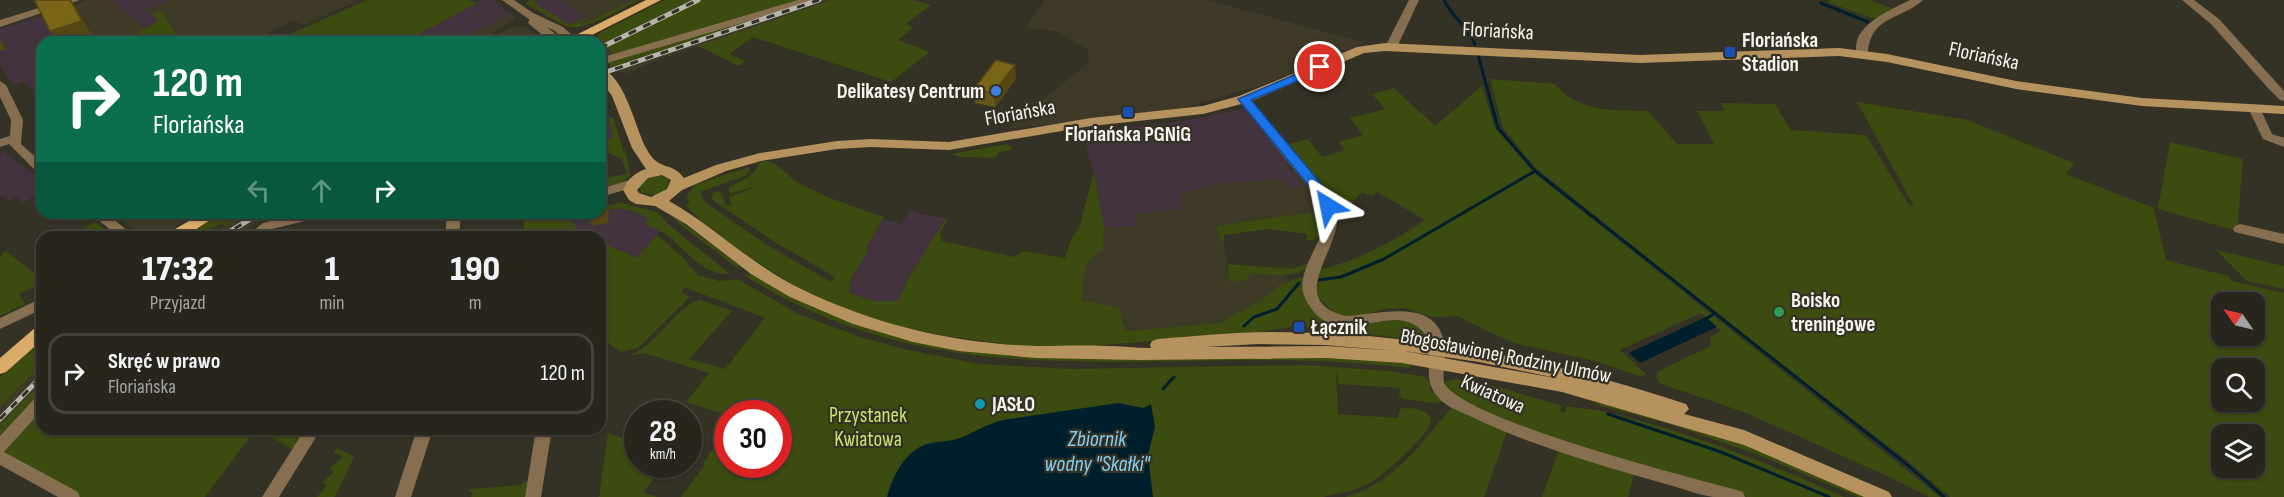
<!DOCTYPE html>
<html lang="pl">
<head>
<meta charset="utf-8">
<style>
	:root { --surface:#27251c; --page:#333129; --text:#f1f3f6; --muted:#a4a5a3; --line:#43423b }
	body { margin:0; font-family:"Sofia Sans Condensed",sans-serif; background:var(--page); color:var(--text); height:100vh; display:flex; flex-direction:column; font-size:22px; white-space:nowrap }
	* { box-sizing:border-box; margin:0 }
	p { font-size:20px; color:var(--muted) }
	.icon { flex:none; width:33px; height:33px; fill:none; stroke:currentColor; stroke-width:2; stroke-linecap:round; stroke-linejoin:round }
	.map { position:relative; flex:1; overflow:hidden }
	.details { position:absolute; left:36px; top:231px; width:570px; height:204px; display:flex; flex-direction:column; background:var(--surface); border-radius:18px; box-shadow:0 2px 4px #0004,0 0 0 2px var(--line) }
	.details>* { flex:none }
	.banner { position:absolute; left:36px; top:36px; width:570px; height:183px; border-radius:18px; box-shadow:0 2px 4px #0004,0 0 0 2px var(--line); background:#0b6e4f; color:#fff; overflow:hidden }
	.needle { width:39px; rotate:304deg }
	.buttons { position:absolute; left:2211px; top:292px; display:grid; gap:12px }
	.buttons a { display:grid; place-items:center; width:54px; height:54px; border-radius:12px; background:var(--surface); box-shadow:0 2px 4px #0004,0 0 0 2px var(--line); font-size:30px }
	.speed { position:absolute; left:624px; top:400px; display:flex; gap:12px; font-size:30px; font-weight:700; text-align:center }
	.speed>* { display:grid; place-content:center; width:78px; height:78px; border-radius:50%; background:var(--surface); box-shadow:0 2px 4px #0004,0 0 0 2px var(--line); line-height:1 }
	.speed small { font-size:15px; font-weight:400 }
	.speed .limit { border:9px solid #d22; background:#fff; color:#111 }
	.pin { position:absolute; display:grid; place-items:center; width:51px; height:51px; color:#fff; margin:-26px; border:3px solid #fff; border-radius:50%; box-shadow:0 2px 6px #0007 }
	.me { position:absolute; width:66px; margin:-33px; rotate:325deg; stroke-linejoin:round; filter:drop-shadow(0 0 4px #0008) }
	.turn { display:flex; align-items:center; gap:21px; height:126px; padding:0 18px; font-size:27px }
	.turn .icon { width:78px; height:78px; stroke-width:2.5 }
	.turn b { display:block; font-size:42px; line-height:51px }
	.lanes { display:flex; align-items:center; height:57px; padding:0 18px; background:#0003; justify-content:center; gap:30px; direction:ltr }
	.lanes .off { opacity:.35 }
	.eta { display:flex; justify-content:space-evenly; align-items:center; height:102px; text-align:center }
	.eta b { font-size:36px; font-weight:800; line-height:42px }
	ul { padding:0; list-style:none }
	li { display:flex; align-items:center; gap:18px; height:81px; margin:0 12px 9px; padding:0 6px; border:3px solid var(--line); border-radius:18px }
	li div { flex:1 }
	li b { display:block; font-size:22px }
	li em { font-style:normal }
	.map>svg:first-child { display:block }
	.commercial { fill:#42333f }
	.built { fill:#3f3a28 }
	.green { fill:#3c4b0f; fill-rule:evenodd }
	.water { fill:#001f2d }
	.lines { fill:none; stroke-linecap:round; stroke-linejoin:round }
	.stream { stroke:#001f2d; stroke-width:3 }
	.street { fill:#866f50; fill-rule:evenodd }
	.secondary { fill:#b6925f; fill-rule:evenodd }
	.primary { fill:#dbac69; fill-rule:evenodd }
	.rail-casing { stroke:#b8b5ac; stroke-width:5 }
	.rail { stroke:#343125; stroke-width:3; stroke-dasharray:8; stroke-linecap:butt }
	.wall { fill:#675715 }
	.shaded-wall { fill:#544711 }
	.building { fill:#786518; stroke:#544711; stroke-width:1.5 }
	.route { fill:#1a73e8; stroke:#114b97; stroke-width:1.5 }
	.transit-dot { fill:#1a4fb4; stroke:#343125; stroke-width:2 }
	.shop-dot { fill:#3f7fe0; stroke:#343125; stroke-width:2 }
	.leisure-dot { fill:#2e9e5b; stroke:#343125; stroke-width:2 }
	.culture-dot { fill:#0f9aa8; stroke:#343125; stroke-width:2 }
	.labels { text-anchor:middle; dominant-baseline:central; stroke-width:4.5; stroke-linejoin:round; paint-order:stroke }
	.street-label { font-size:21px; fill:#f7f4ed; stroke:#343125 }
	.poi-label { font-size:21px; font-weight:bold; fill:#f7f4ed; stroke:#343125; text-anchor:start }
	.park-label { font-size:21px; fill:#c5e570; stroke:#343125 }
	.water-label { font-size:22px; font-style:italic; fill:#83cdf0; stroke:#343125 }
</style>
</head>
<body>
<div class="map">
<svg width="2284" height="497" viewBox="0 0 2284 497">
	<rect width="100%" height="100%" fill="#343125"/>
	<g class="commercial">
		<path d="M112 0H168L145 9 160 20 144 27Z"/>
		<path d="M481 0H493L512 14 457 41 404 42Z"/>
		<path d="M531 0H559L588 16 568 25 527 2Z"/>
		<path d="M75 5 92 35 77 42H42V91L36 93 24 81 13 85 0 65V29Z"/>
		<path d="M600 103 609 114 622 159 600 149Z"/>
		<path d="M1247 108 1283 153 1291 171H1295L1302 186 1288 188 1262 182 1211 184V187L1201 189 1182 209 1135 214 1136 227H1104L1098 191 1083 132 1184 121Z"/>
		<path d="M4 151 42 181V192L23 203 16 197 9 201 0 195V154Z"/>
		<path d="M628 208 636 213 639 212 663 229 637 258 600 241V237H592L579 231 565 215V213H600V210Z"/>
		<path d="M912 208 916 213 946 218 909 277 898 301H874L849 293 851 279 868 251 867 246 883 219 901 224Z"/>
	</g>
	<g class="built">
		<path d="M89 0H112L144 27 159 20 145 9 168 0H359L304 25 293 21 250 42H77L91 35 75 5Z"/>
		<path d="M559 0H634L585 23 571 25 587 16Z"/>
		<path d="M674 0H714L618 51 604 57 600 55V42H592Z"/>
		<path d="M811 0H831L658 60 628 73H620L611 65Z"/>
		<path d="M1045 0H1207L1366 43 1262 85 1180 109 1007 129 1089 62 1087 49 1056 31 1026 28Z"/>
		<path d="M512 14 515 16 512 21 483 38 490 40 509 28 524 26 542 39 543 42H451Z"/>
		<path d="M1295 171 1319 197 1326 213H1307L1216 226 1221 241H1224L1229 282 1246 280 1251 273 1282 274 1289 280 1262 300 1219 323 1126 331 1124 320 1081 301 1083 269 1092 255 1102 250 1104 227H1135V214L1182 209 1180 199 1184 192 1211 187 1210 184 1285 179 1288 188 1301 186Z"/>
		<path d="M198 213 159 237H143L113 214Z"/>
		<path d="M244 213H275L232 237H205Z"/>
		<path d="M42 363V383L0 426V404Z"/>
	</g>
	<g class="green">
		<path d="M367 0H467L477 3 404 42H283L279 39Z"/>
		<path d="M530 0H536L535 4 570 25 586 17 578 24 585 23 634 0H639C620 9 587 31 567 27L526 4Z"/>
		<path d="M665 0H693L603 45H600V42H590L603 31Z"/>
		<path d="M702 0H805L602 58 600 56 604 57 613 53 607 47Z"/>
		<path d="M831 0H914L931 5 906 24 914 27 898 40 930 52 891 82 753 37 729 54 746 61 738 66 698 46Z"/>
		<path d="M1830 0H1869L1895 9 1879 19 1868 17 1828 2Z"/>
		<path d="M787 8 623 64 611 67 607 62Z"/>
		<path d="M161 11 181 42H150L138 32 159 21 152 14Z"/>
		<path d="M1490 79 1555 84C1579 113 1614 110 1648 111L1677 144H1714L1697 111H1724L1721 103 1775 104 1791 130 1866 135 1909 205 1914 206 1857 102 1968 120 2074 163 2066 174 2154 208 2166 260 2228 276 2232 281 2284 293V497H1950L1904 458 1740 333 1536 168 1503 128ZM2222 303H2254V336H2222ZM2222 369H2254V402H2222ZM2222 435H2254V468H2222Z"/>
		<path d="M1482 86 1495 128 1536 174 1940 497H1929L1885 475 1746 413 1659 383 1656 376 1659 371 1711 346 1710 337 1721 331 1701 313 1620 350 1646 374 1642 377 1595 361 1513 343 1457 316 1432 317 1405 308 1384 309 1355 318H1344L1334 313 1317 296 1319 270C1357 261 1393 242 1425 220L1377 192 1372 196 1362 192 1341 214 1336 211 1286 145 1308 139 1322 157 1345 150 1339 142 1363 135 1350 118 1385 109 1372 94 1394 88 1435 126Z"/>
		<path d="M613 117 623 150 627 155 630 176 618 184 600 187V179L627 174 622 159 600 149V143L614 137 608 119Z"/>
		<path d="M2170 142 2243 159 2237 231 2158 209Z"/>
		<path d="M1007 144 1013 149 998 153 995 158 959 157 951 154Z"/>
		<path d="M767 161C779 164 787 176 798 182 825 198 855 207 884 217L867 246 868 251 851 279 849 293 874 301H898L909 277 946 218 948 220 940 232 942 241 1014 257 1023 251 1065 258 1072 237 1079 228 1094 171 1104 227 1103 250C1081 261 1083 279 1082 301L1119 308 1126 331 1219 323 1262 300 1281 284 1300 277 1305 280 1306 293 1342 325 1355 326 1389 317 1419 324 1429 341 1303 327V325L1254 333 1079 347 1012 345 946 336 894 325 833 305 801 290 749 257 699 219 686 205 690 203 686 197 694 185 749 167 750 171 744 176 700 192 705 202 767 245 831 282 835 277 775 242 711 199 713 193 718 191 722 194 726 206 732 205 729 197 758 186 729 194V187C743 179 754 178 759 163Z"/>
		<path d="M657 175 668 178V187L656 195 642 193 639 187 647 178Z"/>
		<path d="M621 203 657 212 670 226 730 274C703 276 687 251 667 235 661 231 653 228 645 224L648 219C632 207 619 208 600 210V207Z"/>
		<path d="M224 213H247L225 226 222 224 189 237H182Z"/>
		<path d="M516 213H565L579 231 592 237H522L525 217Z"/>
		<path d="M1307 213H1326L1322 235 1312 240H1307V234L1269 229 1224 235V241H1221L1216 226Z"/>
		<path d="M671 214 739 265V269L678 223Z"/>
		<path d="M95 222 114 237H68Z"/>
		<path d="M657 235 687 261 689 266 698 274 697 275 719 281 738 279 798 314 863 338 908 350 980 364 1071 369 1307 365 1388 371 1425 377 1431 384 1429 389 1444 402 1433 403 1403 399 1399 395 1400 388 1339 384 1336 371 1338 414 1398 418 1400 409C1406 407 1416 408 1423 411 1427 413 1431 417 1431 421 1430 434 1387 472 1376 479 1360 490 1341 493 1323 497H681L705 465 703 464 727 426 728 465H778V414L727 415 686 402 709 373 644 353 625 357C659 347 674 306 700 300L732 311 689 359 725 369 765 318 684 287 682 293 689 296 688 299 638 348 621 352 608 343 600 341V241L637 258Z"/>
		<path d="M1312 249 1318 251C1315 255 1313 261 1310 265 1298 279 1268 275 1252 273L1246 280 1229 282 1228 264 1293 269 1311 262 1314 254Z"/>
		<path d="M2216 250 2284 266V289L2247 281Z"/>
		<path d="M6 251 42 279V283L19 294 25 304 0 316V257Z"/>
		<path d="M752 274C810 310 871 332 938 346L1325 356 1411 364V368C1363 363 1314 360 1266 360 1077 360 912 381 744 275Z"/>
		<path d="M42 338V365L0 406V377Z"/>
		<path d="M1454 379 1499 387 1562 406 1559 411 1565 413 1566 406C1581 409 1597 409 1611 413 1691 433 1769 463 1844 497H1747L1540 434 1465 405 1441 383Z"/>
		<path d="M42 382V391L0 436V425Z"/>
		<path d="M1590 403 1618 405 1755 448 1869 497H1858L1756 454 1666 423Z"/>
		<path d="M1453 407 1507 432 1484 497H1345C1383 486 1406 462 1431 432 1438 424 1444 415 1453 407Z"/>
		<path d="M42 409V429H256L205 497H81L5 454V450Z"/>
		<path d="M258 429H308L293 450Z"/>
		<path d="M608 433 637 443 638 465H665L643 492 657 497H599Z"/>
		<path d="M337 448 354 457 335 497H317L327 485 323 482 334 472 329 469 343 457 333 452Z"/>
		<path d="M1559 450 1635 470 1628 497H1542Z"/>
		<path d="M531 481 528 497H471L473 492H469L470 489 522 485 523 482Z"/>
	</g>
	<g class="water">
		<path d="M1706 317 1717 327 1640 363 1629 353Z"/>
		<path d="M1118 403 1143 408 1151 404 1155 427 1148 455 1153 497H887C892 478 904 453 924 445 935 441 949 442 960 438 975 432 987 424 1003 420Z"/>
	</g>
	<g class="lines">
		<g class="stream">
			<path d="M1444 0C1452 17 1468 27 1475 45"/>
			<path d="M1821 3 1868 22"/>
			<path d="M1478 55 1498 128 1535 171 1910 467 1944 497"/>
			<path d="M1319 280 1341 277 1384 259 1535 171"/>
			<path d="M1707 318 1714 314"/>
			<path d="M1244 326 1254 317 1277 309 1299 283"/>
			<path d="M1163 389 1174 377"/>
			<path d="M1608 414 1721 452 1829 497"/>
		</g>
		<g class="street">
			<path d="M64 0H80L0 27V20Z"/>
			<path d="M502 0H514L533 13 563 27 573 36V42H551L529 24 528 22 530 20ZM547 27 555 31 561 38H560Z"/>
			<path d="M798 0H814L813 2 600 65V58Z"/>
			<path d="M1409 0H1419L1397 47 1391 50 1387 49 1385 47Z"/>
			<path d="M1910 0H1923C1901 20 1869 16 1868 55L1862 58 1858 57C1847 27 1889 11 1910 0Z"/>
			<path d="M2182 0H2194L2219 19 2284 91V101L2280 100 2267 87 2211 24Z"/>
			<path d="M0 81 6 85 23 120 21 144 42 163V174L38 173 9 144 0 147V139L10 136 11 120 0 97Z"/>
			<path d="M1244 95C1252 98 1258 108 1263 114 1275 129 1286 144 1298 158 1308 170 1320 180 1328 193 1332 200 1336 206 1337 214 1342 248 1284 300 1345 316 1376 315 1434 296 1444 341 1447 355 1442 369 1444 383 1464 420 1688 477 1737 490L1743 492 1745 497C1735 497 1724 497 1713 497 1699 495 1684 489 1669 485 1603 466 1534 447 1472 417 1460 411 1445 407 1437 396 1416 372 1446 342 1413 324 1382 307 1333 352 1306 300 1292 273 1324 245 1324 218 1324 211 1321 203 1317 197 1309 184 1297 174 1288 162 1271 142 1257 121 1240 102L1238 99Z"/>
			<path d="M2254 104 2260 108 2272 134 2284 138V147L2263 139 2248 108Z"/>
			<path d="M633 179 639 183 638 186 600 197V189Z"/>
			<path d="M90 213H106L135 237H119Z"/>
			<path d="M302 213H327L325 216 272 229 261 237H245L263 223Z"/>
			<path d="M447 213H461L459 237H445Z"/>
			<path d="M2240 224 2284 234V244L2235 232 2233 229 2235 226Z"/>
			<path d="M42 298V309L0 329V318Z"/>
			<path d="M42 394V410L4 452 78 492 80 497H58L0 465V436L37 396Z"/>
			<path d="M305 429H321L279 497H262Z"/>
			<path d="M417 429H433L411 497H395Z"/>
			<path d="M536 429H552L541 497H525Z"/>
		</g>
		<path class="secondary" d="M1385 43 1640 55 1839 48 1887 54 2016 81 2142 98 2284 106V114L2142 106 2016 89 1887 62 1839 56 1640 63 1385 51 1364 53 1249 102 1203 114 1091 126 949 150 871 147 837 149 761 161 726 171 682 190 669 201C715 227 753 266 801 289 875 325 956 344 1038 346 1061 346 1083 345 1106 346 1121 346 1136 348 1151 348L1150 345 1152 341 1158 339C1196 336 1234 332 1271 332 1414 332 1551 359 1686 404L1689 409 1684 414 1744 430 1889 492 1892 497H1864L1744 445 1562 392 1402 363 1327 358 1141 360 1036 358 959 351 913 342 853 324 790 297 751 274 686 224 655 206 636 204 629 200 623 190C628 179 634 173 646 169L632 148 612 96 600 80V68C625 75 635 128 646 148 658 172 672 161 684 178L716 165 760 153 837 141 871 139 949 142 1091 118 1203 106 1239 96 1357 47ZM662 175 671 180 667 189 651 197 639 193 637 190 648 178ZM1258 344 1324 345 1399 351 1327 346 1205 347ZM1404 351 1479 362 1561 379Z"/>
		<g class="primary">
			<path d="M646 0H661L578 42H562Z"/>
			<path d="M203 213H221L184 237H166L168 233Z"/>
			<path d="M42 325V340L6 372 0 374V358L36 327Z"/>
		</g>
		<g class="rail-casing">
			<g id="rail">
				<path d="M600 48 698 0"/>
				<path d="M600 74 819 0"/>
				<path d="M221 237 260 213"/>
				<path d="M0 419 42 376"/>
			</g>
		</g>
		<use href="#rail" class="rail"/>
	</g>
	<path class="wall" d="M1016 79 995 107 975 103 974 89Z"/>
	<g class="shaded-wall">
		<path d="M70 0H71L74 4 91 34 69 42H58L50 31Z"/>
		<path d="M0 40 6 49 0 51Z"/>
		<path d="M1015 65 1016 79 995 107 993 93Z"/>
		<path d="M605 203 609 213 608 223 592 226 588 216Z"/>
	</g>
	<g class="building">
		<path d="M37 0H70L82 21 50 31 35 1Z"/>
		<path d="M996 60 1015 65 993 93 974 89Z"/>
		<path d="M605 203 604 213 588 216 589 213H600V204Z"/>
	</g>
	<path class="route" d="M1320 64 1324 65V70L1251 100 1322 185 1335 206 1328 210 1323 209 1313 191 1238 99Z"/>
	<g class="transit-dot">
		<rect x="1724" y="46" width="12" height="12" rx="3"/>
		<rect x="1122" y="106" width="12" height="12" rx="3"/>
		<rect x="1293" y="321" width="12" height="12" rx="3"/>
	</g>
	<circle class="shop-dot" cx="996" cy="91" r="6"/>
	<circle class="leisure-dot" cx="1779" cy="312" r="6"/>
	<circle class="culture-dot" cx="980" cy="404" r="6"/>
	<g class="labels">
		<g class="street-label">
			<text transform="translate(1498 31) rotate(3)">Floriańska</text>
			<text transform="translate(1984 56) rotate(12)">Floriańska</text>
			<text transform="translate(1020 113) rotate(-10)">Floriańska</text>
			<text transform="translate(1506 356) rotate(11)">Błogosławionej Rodziny Ulmów</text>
			<text transform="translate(1493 394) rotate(24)">Kwiatowa</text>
		</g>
		<g class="poi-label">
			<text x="1742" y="40">Floriańska<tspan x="1742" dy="24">Stadion</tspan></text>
			<text x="984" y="91" text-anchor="end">Delikatesy Centrum</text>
			<text x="1128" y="134" text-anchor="middle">Floriańska PGNiG</text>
			<text x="1791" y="300">Boisko<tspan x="1791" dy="24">treningowe</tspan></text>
			<text x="1311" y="327">Łącznik</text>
			<text x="992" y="404">JASŁO</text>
		</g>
		<g class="park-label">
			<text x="868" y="415">Przystanek<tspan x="868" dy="24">Kwiatowa</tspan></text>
		</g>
		<g class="water-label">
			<text x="1097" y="439">Zbiornik<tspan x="1097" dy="25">wodny "Skałki"</tspan></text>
		</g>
	</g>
</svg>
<div class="buttons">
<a><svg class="needle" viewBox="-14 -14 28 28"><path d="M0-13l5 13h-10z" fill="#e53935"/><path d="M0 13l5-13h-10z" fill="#a4a5a3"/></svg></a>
<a><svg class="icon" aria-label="search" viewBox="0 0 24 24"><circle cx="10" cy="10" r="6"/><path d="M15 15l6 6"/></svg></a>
<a><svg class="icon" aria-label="layers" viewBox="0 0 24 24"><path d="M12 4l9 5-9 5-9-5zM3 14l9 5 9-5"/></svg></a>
</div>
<div class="speed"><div>28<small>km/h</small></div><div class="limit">30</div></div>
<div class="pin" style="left:1320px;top:67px;background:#d93025"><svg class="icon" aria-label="arrive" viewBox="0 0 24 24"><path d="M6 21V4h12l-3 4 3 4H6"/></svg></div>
<svg class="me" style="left:1328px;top:206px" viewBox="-20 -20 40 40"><path d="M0-17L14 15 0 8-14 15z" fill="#1a73e8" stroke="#fff" stroke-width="4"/></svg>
<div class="banner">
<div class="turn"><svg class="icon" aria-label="right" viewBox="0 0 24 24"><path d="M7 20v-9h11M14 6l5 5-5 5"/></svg><div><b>120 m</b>Floriańska</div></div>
<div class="lanes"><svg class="icon off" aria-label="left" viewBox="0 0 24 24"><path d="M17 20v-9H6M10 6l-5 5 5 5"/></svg><svg class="icon off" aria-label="ahead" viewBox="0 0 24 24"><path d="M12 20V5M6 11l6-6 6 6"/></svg><svg class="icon" aria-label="right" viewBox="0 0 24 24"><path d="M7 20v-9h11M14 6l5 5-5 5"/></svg></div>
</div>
<section class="details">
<div class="eta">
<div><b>17:32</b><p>Przyjazd</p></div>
<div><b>1</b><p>min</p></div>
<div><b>190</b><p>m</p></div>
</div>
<ul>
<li><svg class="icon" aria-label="right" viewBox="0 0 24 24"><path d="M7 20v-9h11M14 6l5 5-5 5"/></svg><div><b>Skręć w prawo</b><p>Floriańska</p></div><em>120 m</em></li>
</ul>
</section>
</div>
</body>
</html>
